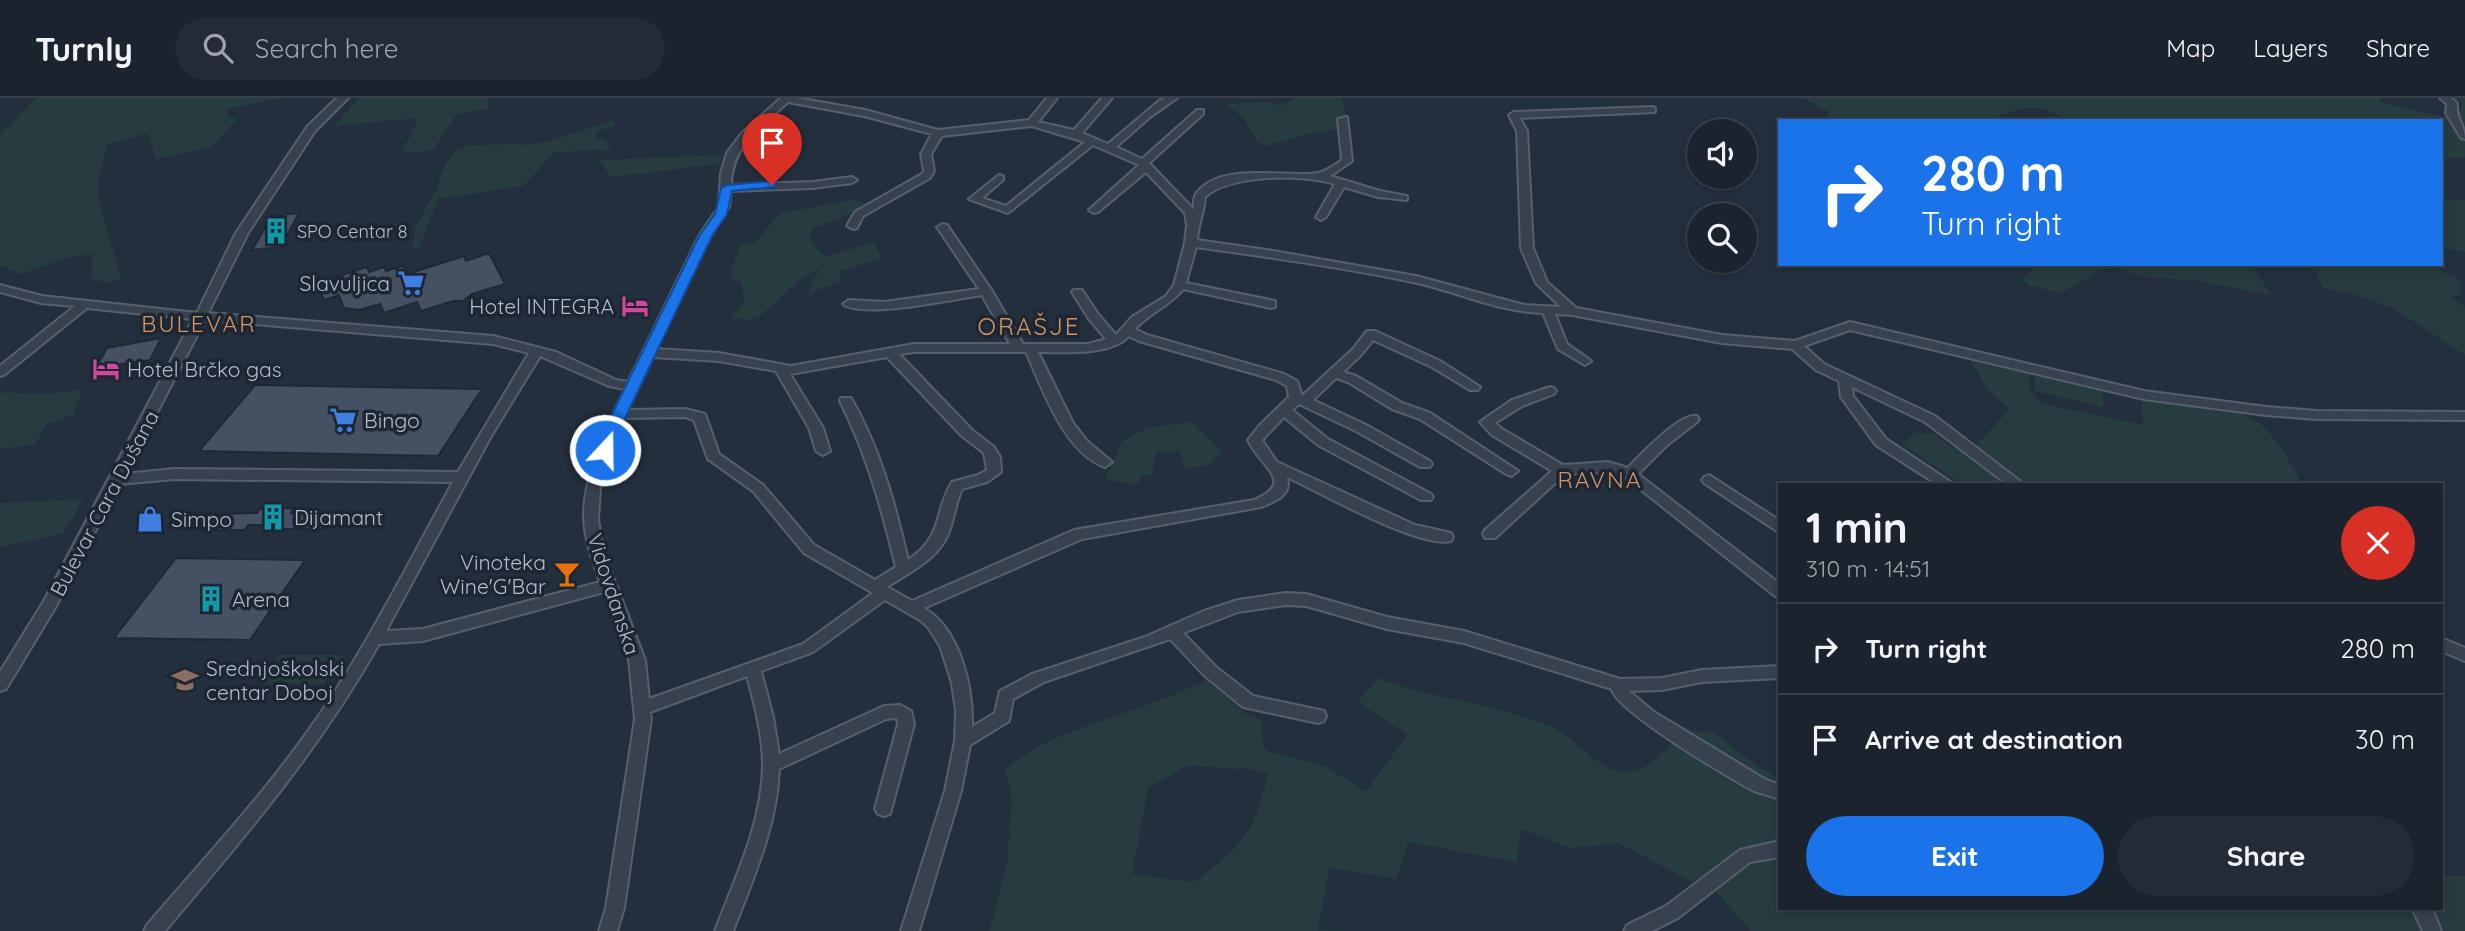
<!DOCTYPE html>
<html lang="en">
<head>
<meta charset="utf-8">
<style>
	:root { --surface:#1b232e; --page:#242b36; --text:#f1f3f6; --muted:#a0a4aa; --line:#39404a; --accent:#1a73e8 }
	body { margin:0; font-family:Quicksand,sans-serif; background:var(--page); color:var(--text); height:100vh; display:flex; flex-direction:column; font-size:26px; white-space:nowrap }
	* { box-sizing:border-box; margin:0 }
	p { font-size:23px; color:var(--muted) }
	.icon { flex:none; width:38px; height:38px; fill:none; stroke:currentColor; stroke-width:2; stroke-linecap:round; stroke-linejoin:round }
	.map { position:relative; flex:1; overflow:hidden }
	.side { position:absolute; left:1778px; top:385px; width:665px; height:427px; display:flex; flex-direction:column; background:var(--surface); border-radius:0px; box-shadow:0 4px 10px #0003,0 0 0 2px var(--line) }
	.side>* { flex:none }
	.guide { position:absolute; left:1778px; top:21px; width:665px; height:147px; border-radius:0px; box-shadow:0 4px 10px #0003,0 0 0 2px var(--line); background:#1a73e8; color:#fff; overflow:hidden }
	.tools { position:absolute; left:1687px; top:21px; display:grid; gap:14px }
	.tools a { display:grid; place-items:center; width:70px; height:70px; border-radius:50%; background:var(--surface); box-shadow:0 4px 10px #0003,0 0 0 2px var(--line); font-size:35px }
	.pin { position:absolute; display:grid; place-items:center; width:60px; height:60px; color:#fff; margin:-72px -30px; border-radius:50% 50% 50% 0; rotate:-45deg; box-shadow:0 0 7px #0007 }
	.pin .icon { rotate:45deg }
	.me { position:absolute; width:77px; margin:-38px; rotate:21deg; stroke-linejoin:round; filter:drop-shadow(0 0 5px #0008) }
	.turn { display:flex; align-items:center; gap:24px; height:147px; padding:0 28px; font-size:32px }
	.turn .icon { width:91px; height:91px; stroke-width:2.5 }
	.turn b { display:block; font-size:49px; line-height:60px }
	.round { display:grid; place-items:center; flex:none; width:74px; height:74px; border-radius:37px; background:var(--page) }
	.summary { display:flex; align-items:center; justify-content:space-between; height:119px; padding:0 28px }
	h1 { font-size:42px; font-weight:700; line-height:52px }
	.action { display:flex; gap:14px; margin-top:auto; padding:14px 28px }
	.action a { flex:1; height:80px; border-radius:42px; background:var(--accent); color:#fff; font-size:28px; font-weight:700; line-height:80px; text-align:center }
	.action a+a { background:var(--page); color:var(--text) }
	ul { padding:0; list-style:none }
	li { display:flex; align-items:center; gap:21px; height:91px; padding:0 28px; border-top:2px solid var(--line) }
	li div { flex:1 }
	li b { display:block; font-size:26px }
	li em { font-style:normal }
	header { display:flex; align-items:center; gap:42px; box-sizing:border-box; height:98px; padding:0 35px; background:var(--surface); border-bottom:2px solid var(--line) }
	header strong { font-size:33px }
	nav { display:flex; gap:38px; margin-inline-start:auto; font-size:24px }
	.search { width:490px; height:63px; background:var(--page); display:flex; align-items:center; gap:18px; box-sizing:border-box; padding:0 24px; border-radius:38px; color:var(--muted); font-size:26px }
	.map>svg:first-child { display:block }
	.green { fill:#263c3f; fill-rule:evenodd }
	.building { fill:#455162; stroke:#1f2835; stroke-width:2 }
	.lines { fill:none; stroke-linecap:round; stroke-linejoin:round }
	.minor-casing { stroke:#565f6c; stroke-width:4 }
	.minor { fill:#38414e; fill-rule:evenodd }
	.route { fill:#1a73e8; stroke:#114b97; stroke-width:2 }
	.labels { text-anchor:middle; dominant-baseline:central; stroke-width:7; stroke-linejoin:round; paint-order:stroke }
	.far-poi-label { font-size:18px; fill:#b4bcc9; stroke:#1d2633; text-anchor:start }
	.poi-label { font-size:21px; fill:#b4bcc9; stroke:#1d2633; text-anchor:start }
	.street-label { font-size:21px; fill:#b4bcc9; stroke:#1d2633 }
	.neighbourhood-label { font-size:23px; letter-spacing:2px; fill:#d59563; stroke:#1d2633 }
	.quarter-label { font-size:24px; letter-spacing:2px; fill:#d59563; stroke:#1d2633 }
</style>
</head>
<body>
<header>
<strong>Turnly</strong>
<div class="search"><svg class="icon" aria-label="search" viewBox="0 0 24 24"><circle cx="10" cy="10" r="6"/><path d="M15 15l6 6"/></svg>Search here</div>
<nav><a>Map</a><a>Layers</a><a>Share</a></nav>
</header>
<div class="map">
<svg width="2465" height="833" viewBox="0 0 2465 833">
	<rect width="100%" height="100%" fill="#242f3e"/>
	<g class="green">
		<path d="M36 0H281L226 11 227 17 237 21 211 49 156 61 148 35 108 46 97 84 100 107 121 181 108 185 92 181V156L66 160 21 176 0 167V37Z"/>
		<path d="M359 0H489L488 10C479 14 468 13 457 16L433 52 407 55 401 49 410 40 418 20 334 28Z"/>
		<path d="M1294 0H1342L1349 29 1307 36 1266 48 1256 43 1245 22 1227 6 1265 4 1281 8Z"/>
		<path d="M1802 0H2382L2379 4 2457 22 2462 5 2455 0H2465V59L2441 60V23H2067C2044 5 2023 7 1998 19L1997 23H1829L1828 13Z"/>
		<path d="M614 22 615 27 594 35 598 41 606 43 611 52 555 54 523 88 438 101 419 150H412L416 128 437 91 441 75 454 54 469 47 535 46 550 43Z"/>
		<path d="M724 57 718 66 611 79 599 62Z"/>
		<path d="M2441 101 2465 102V154L2449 151 2441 154Z"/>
		<path d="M854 102 871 106 813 131C805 144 817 150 826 159L873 144 883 160 840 173 841 183 808 196 820 170 797 184 761 217 747 223 732 218 744 204 742 185 732 181 731 173 740 147 755 145 780 115Z"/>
		<path d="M2032 166H2251L2271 197 2199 183 2135 178 2119 170 2099 172 2095 177 2060 195 2028 187 2022 180 2030 173Z"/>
		<path d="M2311 166H2435L2441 173 2460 183 2461 197 2451 198 2465 210V257L2393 210 2350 195 2323 190Z"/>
		<path d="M1970 262 2029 276V290L2040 305 2143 327 2142 303C2175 307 2226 305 2254 322 2276 334 2290 367 2303 387H1963L1902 347 1916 334 1935 336 1955 351 1977 346 2010 311 1988 292Z"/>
		<path d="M2035 276 2103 291V309L2035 293Z"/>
		<path d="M82 292 73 316 45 327 36 346 0 351V294L41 296Z"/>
		<path d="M1191 324 1222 353 1208 367 1184 371 1180 353 1156 354 1152 377H1141L1138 386 1105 382 1122 343 1148 330Z"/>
		<path d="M83 401 64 435 0 449V405Z"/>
		<path d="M279 557H342L324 586H260Z"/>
		<path d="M1211 580 1242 614 1261 622 1263 648 1267 653 1325 668 1366 694 1407 637 1358 604 1378 581C1436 601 1497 606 1554 630 1577 641 1601 675 1626 675 1648 674 1670 646 1686 632L1714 635 1757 668 1780 681V810H2441V778H2465V833H1751L1712 789 1692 784 1618 745 1571 750 1521 731 1517 764 1408 744 1397 781 1329 770 1318 832 1359 833H989L1007 767 1012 697 1005 673C1036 644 1076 632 1115 618 1148 607 1180 595 1211 580ZM1186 668 1250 671 1268 676C1255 734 1242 750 1194 784L1132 776 1148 690Z"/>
	</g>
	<g class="building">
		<path d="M299 115 281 149 252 152 272 118Z"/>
		<path d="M489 155 505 186 472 196 463 203H453L421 213 417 204 384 215 380 206 359 212 344 210 339 197 324 202 317 185 367 169 369 174 384 169 386 173 403 168 407 176 464 158 466 163Z"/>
		<path d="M161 240 150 262 121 266 113 280 88 283 107 250Z"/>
		<path d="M255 287 482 291 438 358 199 353Z"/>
		<path d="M294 410 291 415H336L326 431H280L282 427H248L245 432H203L215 416 257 415 260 411Z"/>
		<path d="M176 460 305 462 250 542 114 540Z"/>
	</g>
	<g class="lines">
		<g class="minor-casing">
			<g id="minor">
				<path d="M337 0H348L315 33 248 135 208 215 493 238 556 254 616 282 628 284 699 138 719 109 721 75 727 55 742 35 781 0H797L865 12 938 32 1029 22 1047 0H1057L1038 24 1074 32 1102 0H1112L1082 35 1108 46 1159 3 1165 0H1177L1150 19 1116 49 1142 61 1197 12H1203V16L1149 65 1194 112C1194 106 1193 100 1196 96 1219 63 1285 80 1318 75 1327 73 1335 67 1342 62L1338 21 1347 19 1352 63 1330 78 1380 93 1407 98V102L1378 99 1344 89 1326 119 1321 122 1316 119 1335 86C1304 76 1230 76 1205 99 1204 114 1198 127 1197 142L1273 153 1416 178 1524 207 1561 209 1536 185 1521 150 1517 33 1509 17 1514 14 1652 9 1655 10V14L1520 20 1527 33 1533 150 1547 184 1576 210 1722 237 1795 243 1850 224 2144 293 2266 309 2316 313 2465 314V322L2316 321 2266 317 2144 301 1850 232 1804 248 1824 266 1935 318 2025 387H2008L1925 324 1852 289 1853 298 1886 341 1955 387H1938L1876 347 1841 299 1839 283 1816 272 1792 251 1722 245 1572 217 1555 216 1567 246 1591 263 1585 267 1558 251 1543 215C1498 214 1456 193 1413 184 1341 169 1268 159 1196 149L1186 185 1275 203V209L1271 210 1183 191C1170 208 1149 215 1135 231L1147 237 1284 276 1297 283 1302 298 1353 251 1367 233H1375L1440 263 1480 289 1478 292H1470L1432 269 1373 242 1361 257 1343 274 1356 278 1402 305 1430 315 1518 373 1511 378 1506 376 1420 321 1392 311 1348 284 1336 280 1313 302 1366 327 1430 363 1432 366 1430 369H1420L1356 333 1299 306 1292 312 1328 341 1431 396 1433 399 1431 402H1421L1318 347 1284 319 1262 342 1277 364 1415 427 1451 435 1453 439 1451 443C1420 451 1319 394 1287 379 1292 398 1275 403 1261 409L1082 441 924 510C961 532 973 590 972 629L995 615 1000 593 1032 576 1145 539 1204 513 1238 502 1286 495 1306 496 1387 519 1464 533 1620 581 1662 580 1702 572 1780 568V580L1702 584 1662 592 1629 593 1654 614 1766 682 1780 687V701C1771 698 1762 696 1754 693 1731 681 1613 611 1612 591L1464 545 1387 531 1306 508 1286 507 1238 514 1183 535 1216 569 1253 598 1324 613 1326 618 1324 623 1318 625 1243 609 1204 577 1170 541 1044 584 1013 601 1009 623 970 647 961 693 919 833H901L945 693 955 643 956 613 952 585 940 548 928 529 920 522 885 502 813 554 761 573 773 619 779 656 884 608 900 607 911 613 914 626 890 716 884 718 878 716 875 711 898 626 897 620 886 621 779 671C777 728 753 781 733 833H715C735 780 762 726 763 668 763 638 755 607 747 578L650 614 651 621 624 810 617 833H599L606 810 635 621 629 562 604 494 423 543 379 546C318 654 245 738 165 833H144L147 827C201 764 258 703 306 636 363 557 406 469 453 384L174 381 120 386 55 510 6 591 0 593V574L44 503 193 221 87 210 4 277 0 278V268L75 208 41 205 0 194V187L42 198 197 215 236 135 307 29ZM788 4 864 18 932 36 921 56 924 73 922 76 855 114 847 128 853 131 857 130 863 118 930 80 934 73 931 56 942 38 1032 28 1085 44 1006 108 982 100 1003 82V78L999 77 969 101 1008 115 1093 47 1139 67 1089 112 1094 115 1098 114 1146 74 1185 115 1187 127 1185 145 1174 187 1166 198 1132 219 1116 237 1098 216 1082 192H1074L1072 194 1089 221 1106 241 1088 246H1023L992 193 947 127 943 126 937 129 979 191 884 204 849 202 843 206C862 221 955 201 982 197L1010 246H914L791 268 719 255 656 251 711 138 729 109 731 93 813 90 852 85 857 82 852 79 813 84 731 87C731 48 762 28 788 4ZM205 222 493 246 529 255 458 374 174 371 125 376ZM1129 238 1139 243 1276 282 1287 288 1289 299 1260 327 1248 342C1260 369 1297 384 1254 402L1074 432 912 503 887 489C911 473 938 462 949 434 954 420 956 404 962 391L987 384 1001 374 1000 359 994 349 972 332 899 256 914 254H1026C1042 289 1064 355 1105 369L1112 364 1087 343 1073 325 1038 254C1064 254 1111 258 1129 238ZM540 258 609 288 625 291C607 328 583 379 584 420 585 443 593 463 600 484L423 531 386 533 490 340ZM653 259 719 263 776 273 809 330 816 353 823 357 830 353 823 330 790 276 887 259 962 338 984 355 987 372 978 377 952 384C933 416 944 438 908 462 895 406 880 350 851 300H841L840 303C867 356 882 412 896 469L875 482 814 447 763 387 719 356 705 316 685 311 628 312ZM685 319 694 322 708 361 753 393 804 455 873 495 803 546 649 601 645 562 603 453 598 421 600 390 624 320Z"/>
				<path d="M2440 0H2451L2457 5C2455 20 2465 26 2465 41L2461 40 2446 15 2447 6Z"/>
				<path d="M1550 289 1554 290 1556 293 1554 296 1522 308 1495 325 1502 331 1563 367 1608 364 1628 370C1640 358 1679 315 1697 318L1699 321 1697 324 1666 348 1638 376 1780 486V499L1775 498 1625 379 1608 374 1565 376 1495 440H1485L1483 436 1485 432 1552 373 1492 337 1480 324 1512 302Z"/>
				<path d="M1709 377 1780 423V435L1704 385 1702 382 1704 379Z"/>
				<path d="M2441 540 2465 550V563L2441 553Z"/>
				<path d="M1780 743V759L1750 764 1678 820 1652 833H1624L1627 827 1666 808 1740 752Z"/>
				<path d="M2412 810H2432L2441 833H2423Z"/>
			</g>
		</g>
		<use href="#minor" class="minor"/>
	</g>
	<path class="route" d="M772 83 776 84V89L732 93 727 116 712 138 627 316 613 352 605 357 600 356 598 352 612 316 699 138 715 116 721 90 727 87Z"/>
	<defs>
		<g id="building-bare" transform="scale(2.1)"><path d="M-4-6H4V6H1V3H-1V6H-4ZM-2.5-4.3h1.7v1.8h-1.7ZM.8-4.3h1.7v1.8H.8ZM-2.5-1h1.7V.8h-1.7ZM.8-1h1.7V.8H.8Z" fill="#0f9aa8" stroke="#1d2633" stroke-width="2.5" paint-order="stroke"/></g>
		<g id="supermarket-bare" transform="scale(2.1)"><path d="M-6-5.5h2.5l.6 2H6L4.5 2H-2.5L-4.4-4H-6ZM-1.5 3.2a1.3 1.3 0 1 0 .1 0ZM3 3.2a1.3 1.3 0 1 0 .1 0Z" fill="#3f7fe0" stroke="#1d2633" stroke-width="2.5" paint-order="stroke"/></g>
		<g id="hotel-bare" transform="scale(2.1)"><path d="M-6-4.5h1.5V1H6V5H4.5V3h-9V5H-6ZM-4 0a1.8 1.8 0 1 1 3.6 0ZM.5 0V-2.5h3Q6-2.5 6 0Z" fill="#d1479c" stroke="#1d2633" stroke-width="2.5" paint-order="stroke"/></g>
		<g id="shop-bare" transform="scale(2.1)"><path d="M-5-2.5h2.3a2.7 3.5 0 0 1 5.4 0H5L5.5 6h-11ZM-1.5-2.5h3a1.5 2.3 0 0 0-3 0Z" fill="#3f7fe0" stroke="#1d2633" stroke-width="2.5" paint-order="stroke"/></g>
		<g id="bar-bare" transform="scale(2.1)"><path d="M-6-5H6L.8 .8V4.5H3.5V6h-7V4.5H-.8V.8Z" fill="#e8710a" stroke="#1d2633" stroke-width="2.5" paint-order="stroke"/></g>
		<g id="school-bare" transform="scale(2.1)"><path d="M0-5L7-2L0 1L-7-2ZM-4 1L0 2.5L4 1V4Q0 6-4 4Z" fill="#8d6e63" stroke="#1d2633" stroke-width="2.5" paint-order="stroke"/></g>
	</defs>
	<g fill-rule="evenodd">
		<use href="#building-bare" x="276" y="133"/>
		<use href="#supermarket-bare" x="411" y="185"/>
		<use href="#hotel-bare" x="635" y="208"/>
		<use href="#hotel-bare" x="106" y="271"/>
		<use href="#supermarket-bare" x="343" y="322"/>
		<use href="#building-bare" x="273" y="419"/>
		<use href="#shop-bare" x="150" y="421"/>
		<use href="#bar-bare" x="567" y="476"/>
		<use href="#building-bare" x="211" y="501"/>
		<use href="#school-bare" x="185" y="582"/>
	</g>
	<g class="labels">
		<g class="far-poi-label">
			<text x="297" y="133">SPO Centar 8</text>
		</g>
		<g class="poi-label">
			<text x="390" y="185" text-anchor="end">Slavuljica</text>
			<text x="614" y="208" text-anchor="end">Hotel INTEGRA</text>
			<text x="127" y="271">Hotel Brčko gas</text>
			<text x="364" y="322">Bingo</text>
			<text x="294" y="419">Dijamant</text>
			<text x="171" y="421">Simpo</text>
			<text x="546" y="464" text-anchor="end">Vinoteka<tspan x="546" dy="24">Wine'G'Bar</tspan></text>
			<text x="232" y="501">Arena</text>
			<text x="206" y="570">Srednjoškolski<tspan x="206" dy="24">centar Doboj</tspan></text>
		</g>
		<g class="street-label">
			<text transform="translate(104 405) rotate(-62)">Bulevar Cara Dušana</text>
			<text transform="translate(614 496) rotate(72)">Vidovdanska</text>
		</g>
		<g class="neighbourhood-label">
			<text x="199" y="225">BULEVAR</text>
			<text x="1600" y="381">RAVNA</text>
		</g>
		<g class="quarter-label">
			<text x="1029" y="228">ORAŠJE</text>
		</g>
	</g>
</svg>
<div class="tools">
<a><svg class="icon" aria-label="sound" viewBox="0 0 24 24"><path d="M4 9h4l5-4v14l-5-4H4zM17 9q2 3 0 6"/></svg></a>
<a><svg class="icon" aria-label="search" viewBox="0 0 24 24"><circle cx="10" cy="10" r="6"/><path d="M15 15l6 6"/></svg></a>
</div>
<div class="pin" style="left:772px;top:87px;background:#d93025"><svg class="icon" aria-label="arrive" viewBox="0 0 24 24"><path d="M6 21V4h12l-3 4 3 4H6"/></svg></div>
<svg class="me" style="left:605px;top:352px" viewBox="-20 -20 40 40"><circle r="17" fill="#1a73e8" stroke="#fff" stroke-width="3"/><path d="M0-11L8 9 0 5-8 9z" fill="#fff"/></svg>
<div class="guide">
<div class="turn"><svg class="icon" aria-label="right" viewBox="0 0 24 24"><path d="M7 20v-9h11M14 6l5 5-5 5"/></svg><div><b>280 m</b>Turn right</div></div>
</div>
<section class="side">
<div class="summary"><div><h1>1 min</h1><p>310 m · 14:51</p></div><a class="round" style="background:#d93025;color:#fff"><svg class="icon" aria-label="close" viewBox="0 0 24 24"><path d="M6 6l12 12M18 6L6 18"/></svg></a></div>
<ul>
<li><svg class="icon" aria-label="right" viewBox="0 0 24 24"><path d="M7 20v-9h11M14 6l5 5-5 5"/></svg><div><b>Turn right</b></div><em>280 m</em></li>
<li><svg class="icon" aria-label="arrive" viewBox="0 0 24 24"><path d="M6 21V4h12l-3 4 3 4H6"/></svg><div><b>Arrive at destination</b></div><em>30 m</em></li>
</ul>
<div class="action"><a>Exit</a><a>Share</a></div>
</section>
</div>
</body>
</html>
